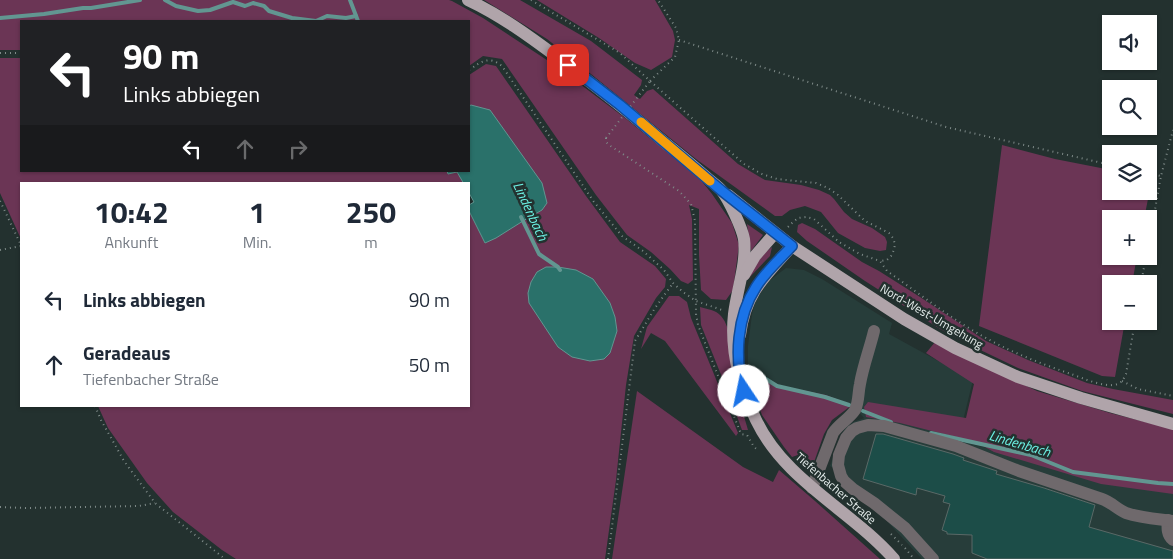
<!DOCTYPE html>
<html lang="de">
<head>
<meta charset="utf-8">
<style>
	:root { --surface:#fff; --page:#f6f6f7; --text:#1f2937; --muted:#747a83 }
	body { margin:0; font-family:"Titillium Web",sans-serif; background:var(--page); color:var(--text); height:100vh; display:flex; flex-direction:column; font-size:19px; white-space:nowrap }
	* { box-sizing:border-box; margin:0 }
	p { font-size:16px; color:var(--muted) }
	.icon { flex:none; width:28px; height:28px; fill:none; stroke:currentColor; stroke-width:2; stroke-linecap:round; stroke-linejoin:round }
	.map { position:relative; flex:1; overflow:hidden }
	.panel { position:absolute; left:20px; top:182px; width:450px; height:225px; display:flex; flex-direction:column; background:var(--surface); border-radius:0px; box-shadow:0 1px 4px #0004 }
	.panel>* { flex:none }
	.top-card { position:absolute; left:20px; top:20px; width:450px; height:152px; border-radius:0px; box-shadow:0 1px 4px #0004; background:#202124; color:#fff; overflow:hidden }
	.tools { position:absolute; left:1102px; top:15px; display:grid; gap:10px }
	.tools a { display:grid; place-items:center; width:55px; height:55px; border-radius:0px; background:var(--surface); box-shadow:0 1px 4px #0004; font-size:25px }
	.pin { position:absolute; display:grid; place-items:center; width:42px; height:42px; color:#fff; margin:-21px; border-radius:10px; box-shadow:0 2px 8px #0006 }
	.me { position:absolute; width:55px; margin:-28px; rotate:349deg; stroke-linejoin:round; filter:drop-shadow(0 0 4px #0008) }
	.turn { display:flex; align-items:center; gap:18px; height:105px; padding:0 20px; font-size:22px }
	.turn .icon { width:65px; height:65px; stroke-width:2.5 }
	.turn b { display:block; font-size:35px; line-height:42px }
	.lanes { display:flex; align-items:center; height:48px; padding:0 20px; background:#0003; justify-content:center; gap:25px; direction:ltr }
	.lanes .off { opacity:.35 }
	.eta { display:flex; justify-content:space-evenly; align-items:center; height:85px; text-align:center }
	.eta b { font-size:30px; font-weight:700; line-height:35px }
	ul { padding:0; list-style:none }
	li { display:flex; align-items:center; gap:15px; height:65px; padding:0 20px }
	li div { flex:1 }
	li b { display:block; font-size:19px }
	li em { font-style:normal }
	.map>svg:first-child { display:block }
	.built { fill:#273d3a }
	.green { fill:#6b3555; fill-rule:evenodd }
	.water { fill:#2a716a; stroke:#629691 }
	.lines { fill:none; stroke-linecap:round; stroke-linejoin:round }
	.stream { stroke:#629691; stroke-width:4 }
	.building { fill:#1c4d48; stroke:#5a6967 }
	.path { stroke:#7f8b89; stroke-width:2; stroke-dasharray:1 4; stroke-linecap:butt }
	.minor { stroke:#6f696c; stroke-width:12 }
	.major { stroke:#b0a4aa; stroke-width:12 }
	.path-bridge { stroke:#7f8b89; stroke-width:2; stroke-dasharray:1 4; stroke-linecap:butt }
	.route-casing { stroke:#114b97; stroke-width:12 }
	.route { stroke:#1a73e8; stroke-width:9 }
	.slow { stroke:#f59e0b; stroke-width:9 }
	.labels { text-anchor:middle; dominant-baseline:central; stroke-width:5; stroke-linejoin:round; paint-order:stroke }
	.street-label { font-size:12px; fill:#e5edec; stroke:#23312f }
	.water-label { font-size:14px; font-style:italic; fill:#6cf2e4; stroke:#23312f }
</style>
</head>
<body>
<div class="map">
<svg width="1173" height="559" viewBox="0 0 1173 559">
	<rect width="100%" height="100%" fill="#23312f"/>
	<path class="built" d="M786 268 804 270 822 279 892 323 889 334 973 380 958 441 1031 458 1173 485V559H922L884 518 835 469 830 466 841 436 845 428 853 422 864 418 852 405 826 395 777 385 748 366V346L752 314 756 300 769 281Z"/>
	<g class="green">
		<path d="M0 0H449L452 1 483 18 556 66 625 118 700 179 712 194 732 223 739 245 733 290 726 300 711 299 701 290 699 255V209L689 205 692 219 693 280 688 284 681 281 670 269 651 252 627 235 596 195 502 59 483 56 469 66V21H21V50H0Z"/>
		<path d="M484 0H520L591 41 642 80 641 85 634 95 640 99 647 91 653 89 738 164 765 180 801 185 819 190 830 195 834 199 844 212 852 219 872 228 885 237 887 242 886 250 880 251 865 248 838 233 821 212 805 206 790 210 782 216H775L696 159 586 70 547 39Z"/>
		<path d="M537 0H655L673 31 675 40 672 57 651 70 635 63 599 38Z"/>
		<path d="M0 58H21V171H447L448 174 457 172 464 184H21V239L0 193Z"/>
		<path d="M486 64 496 66 586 196 620 242 655 266 666 279 665 287 656 298 634 336 626 385 616 480 605 559H236L222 550 173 512 147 483 108 428 98 406H469V211L485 243 542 210 471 105 469 106V75ZM610 303C618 323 617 333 610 353Z"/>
		<path d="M1002 145 1055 159 1111 170V191H1149V178L1152 179 1144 219H1111V256H1137L1132 284H1111V321H1125L1115 377 1102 376 979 326Z"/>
		<path d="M802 223 815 229 862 262 879 271 920 297 986 341 1028 360 1087 383 1113 389 1173 400V414L1082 391 1018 368 970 345 940 329 865 281 807 241 797 232 798 225Z"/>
		<path d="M747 224 763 235 751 251Z"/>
		<path d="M772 247 770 256 747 280C754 267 760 256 772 247Z"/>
		<path d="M669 296H679L687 302 691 318 738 433 736 436 665 341 651 333 641 349 647 327Z"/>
		<path d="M700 307C707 309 716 310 721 316 733 330 729 352 732 369 736 389 742 410 748 430H742L726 387 701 325Z"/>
		<path d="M935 342 1037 391 1110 413 1173 429V494L1101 484 994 452 976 442 900 423 866 417 864 407 868 402 966 418 974 384 926 353Z"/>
		<path d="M748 366 777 385 826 395 852 405 832 420 824 434 813 465 801 454 792 457 784 447 762 415 751 385Z"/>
		<path d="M637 391 743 467 773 482 779 470 815 501 880 559H612Z"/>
	</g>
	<g class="water">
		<path d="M471 105 490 110 542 183 547 203 542 210 523 221 496 238 485 243 469 211V205L474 202 469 193V184H464L457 172 448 174 447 171H469V106Z"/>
		<path d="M546 267H558L576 270 593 279 610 303 615 317 617 331 610 353 604 359 590 361 572 357 558 347 529 303 528 293 531 282 537 272Z"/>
	</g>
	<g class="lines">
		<g class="stream">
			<path d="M165 0 176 6 198 11 210 10 233 2 245 6 253 3 264 6 269 11 292 18 316 21 327 16 346 18 356 16"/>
			<path d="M350 0 358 21"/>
			<path d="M0 18 44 14 83 8H91L140 0"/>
			<path d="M521 217 539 254 558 267 560 270"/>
			<path d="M748 368 777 386 825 397 849 405"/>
			<path d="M863 411 891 422"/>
			<path d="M931 433 1031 455 1073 472 1158 483 1173 484"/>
		</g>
	</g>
	<path class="building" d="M876 434H883L953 454 964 458 963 460 997 471 996 474 1044 488 1095 505 1089 527 1173 551V559H987L972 553V535L947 534V532L942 530 950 504 943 502 945 496 917 488 916 495 863 479Z"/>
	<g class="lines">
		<g class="path">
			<path d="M531 0 620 53 650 81 744 164 762 174 777 179 816 183 828 188 838 195 865 221 889 233 893 238 895 244 894 250 891 256 887 260 880 261"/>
			<path d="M679 40 946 127 1111 165"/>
			<path d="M0 53H21"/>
			<path d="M469 70C481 62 488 55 502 66L594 202 622 236 643 251 664 270 673 283 683 292 696 301 722 310"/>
			<path d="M650 81 675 57 679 40 676 28 658 0"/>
			<path d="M606 138V142L609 145 679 191 691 204 695 221 696 314 698 325 741 434 747 435 754 447 759 451"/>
			<path d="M1149 173 1161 176"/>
			<path d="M0 201 21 245"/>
			<path d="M788 227 792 223 798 218 806 217 814 219 839 242 860 254 880 261 887 271C920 294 951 319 986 338 1013 353 1042 364 1071 374 1083 378 1112 392 1122 381 1123 381 1125 375 1126 374L1135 321"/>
			<path d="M1149 243 1161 176 1173 130"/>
			<path d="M0 250 21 246"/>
			<path d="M1141 284 1146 256"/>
			<path d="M1122 381 1138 389 1173 396"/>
			<path d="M95 406 101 420 124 461 155 503 225 559"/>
			<path d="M0 507 25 508 139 506 155 503"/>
			<path d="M891 534 902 545"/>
			<path d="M905 548 914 559"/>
			<path d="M608 559 635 341 655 308 673 283"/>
		</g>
		<g class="minor">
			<path d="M812 488 833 433C839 424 849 419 855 410 859 402 858 393 860 384 863 366 870 348 874 331"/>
			<path d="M1168 520C1167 528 1167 535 1173 540"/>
			<path d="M933 559 905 528 874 503 853 489 844 481 841 476 838 465 839 455 846 438 852 431 857 428 868 425 884 426 956 446 1019 471 1102 499C1111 502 1117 509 1126 513 1141 518 1158 519 1173 521"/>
		</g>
		<g class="major">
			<path d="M468 0C500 15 529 36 557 57 593 84 629 112 664 142 678 153 691 164 705 176 710 181 717 185 722 191 729 200 742 228 744 239 747 264 737 289 734 314 730 350 740 387 756 420 785 481 851 510 894 559"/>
			<path d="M728 195 792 246 904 319 955 348 1018 377 1081 398 1173 424"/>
			<path d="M744 275 755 256 775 233"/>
			<path d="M740 335C745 293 765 276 792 246"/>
		</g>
		<path class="path-bridge" d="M606 138 650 81"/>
	</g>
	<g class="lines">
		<g class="route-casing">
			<path id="route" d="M568 65 620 105 722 191 792 246C780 259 766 271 756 287 737 316 734 358 744 391"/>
		</g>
		<use href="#route" class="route"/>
		<path class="slow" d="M641 122 710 181"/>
	</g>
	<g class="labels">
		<g class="street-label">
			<text transform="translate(932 316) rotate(30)">Nord-West-Umgehung</text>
			<text transform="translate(836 488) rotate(41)">Tiefenbacher Straße</text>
		</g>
		<g class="water-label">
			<text transform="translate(531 211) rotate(65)">Lindenbach</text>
			<text transform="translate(1020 443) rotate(16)">Lindenbach</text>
		</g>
	</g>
</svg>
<div class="tools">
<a><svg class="icon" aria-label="sound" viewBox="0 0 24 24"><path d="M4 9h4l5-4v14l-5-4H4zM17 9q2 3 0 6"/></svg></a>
<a><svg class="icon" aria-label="search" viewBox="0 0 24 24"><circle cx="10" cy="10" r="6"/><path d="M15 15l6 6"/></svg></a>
<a><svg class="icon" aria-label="layers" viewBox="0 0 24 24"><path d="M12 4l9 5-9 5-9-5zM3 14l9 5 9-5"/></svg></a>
<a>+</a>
<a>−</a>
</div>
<div class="pin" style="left:568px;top:65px;background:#d93025"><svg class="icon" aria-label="arrive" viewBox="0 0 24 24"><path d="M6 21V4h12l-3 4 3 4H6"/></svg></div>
<svg class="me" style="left:744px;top:391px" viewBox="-20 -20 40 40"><circle r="19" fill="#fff"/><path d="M0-13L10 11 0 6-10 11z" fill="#1a73e8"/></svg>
<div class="top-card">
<div class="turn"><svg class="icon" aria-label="left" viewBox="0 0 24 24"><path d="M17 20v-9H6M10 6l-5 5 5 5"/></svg><div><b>90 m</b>Links abbiegen</div></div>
<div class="lanes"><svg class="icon" aria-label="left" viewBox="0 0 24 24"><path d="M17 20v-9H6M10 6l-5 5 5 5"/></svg><svg class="icon off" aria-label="ahead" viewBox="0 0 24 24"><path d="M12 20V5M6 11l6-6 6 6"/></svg><svg class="icon off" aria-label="right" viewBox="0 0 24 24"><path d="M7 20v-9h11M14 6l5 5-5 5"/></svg></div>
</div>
<section class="panel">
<div class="eta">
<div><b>10:42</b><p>Ankunft</p></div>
<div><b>1</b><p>Min.</p></div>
<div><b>250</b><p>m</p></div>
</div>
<ul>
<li><svg class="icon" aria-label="left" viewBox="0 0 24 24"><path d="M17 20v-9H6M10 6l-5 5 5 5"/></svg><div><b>Links abbiegen</b></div><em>90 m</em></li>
<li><svg class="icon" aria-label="ahead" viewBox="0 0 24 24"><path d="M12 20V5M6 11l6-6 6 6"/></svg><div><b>Geradeaus</b><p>Tiefenbacher Straße</p></div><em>50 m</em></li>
</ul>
</section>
</div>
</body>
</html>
